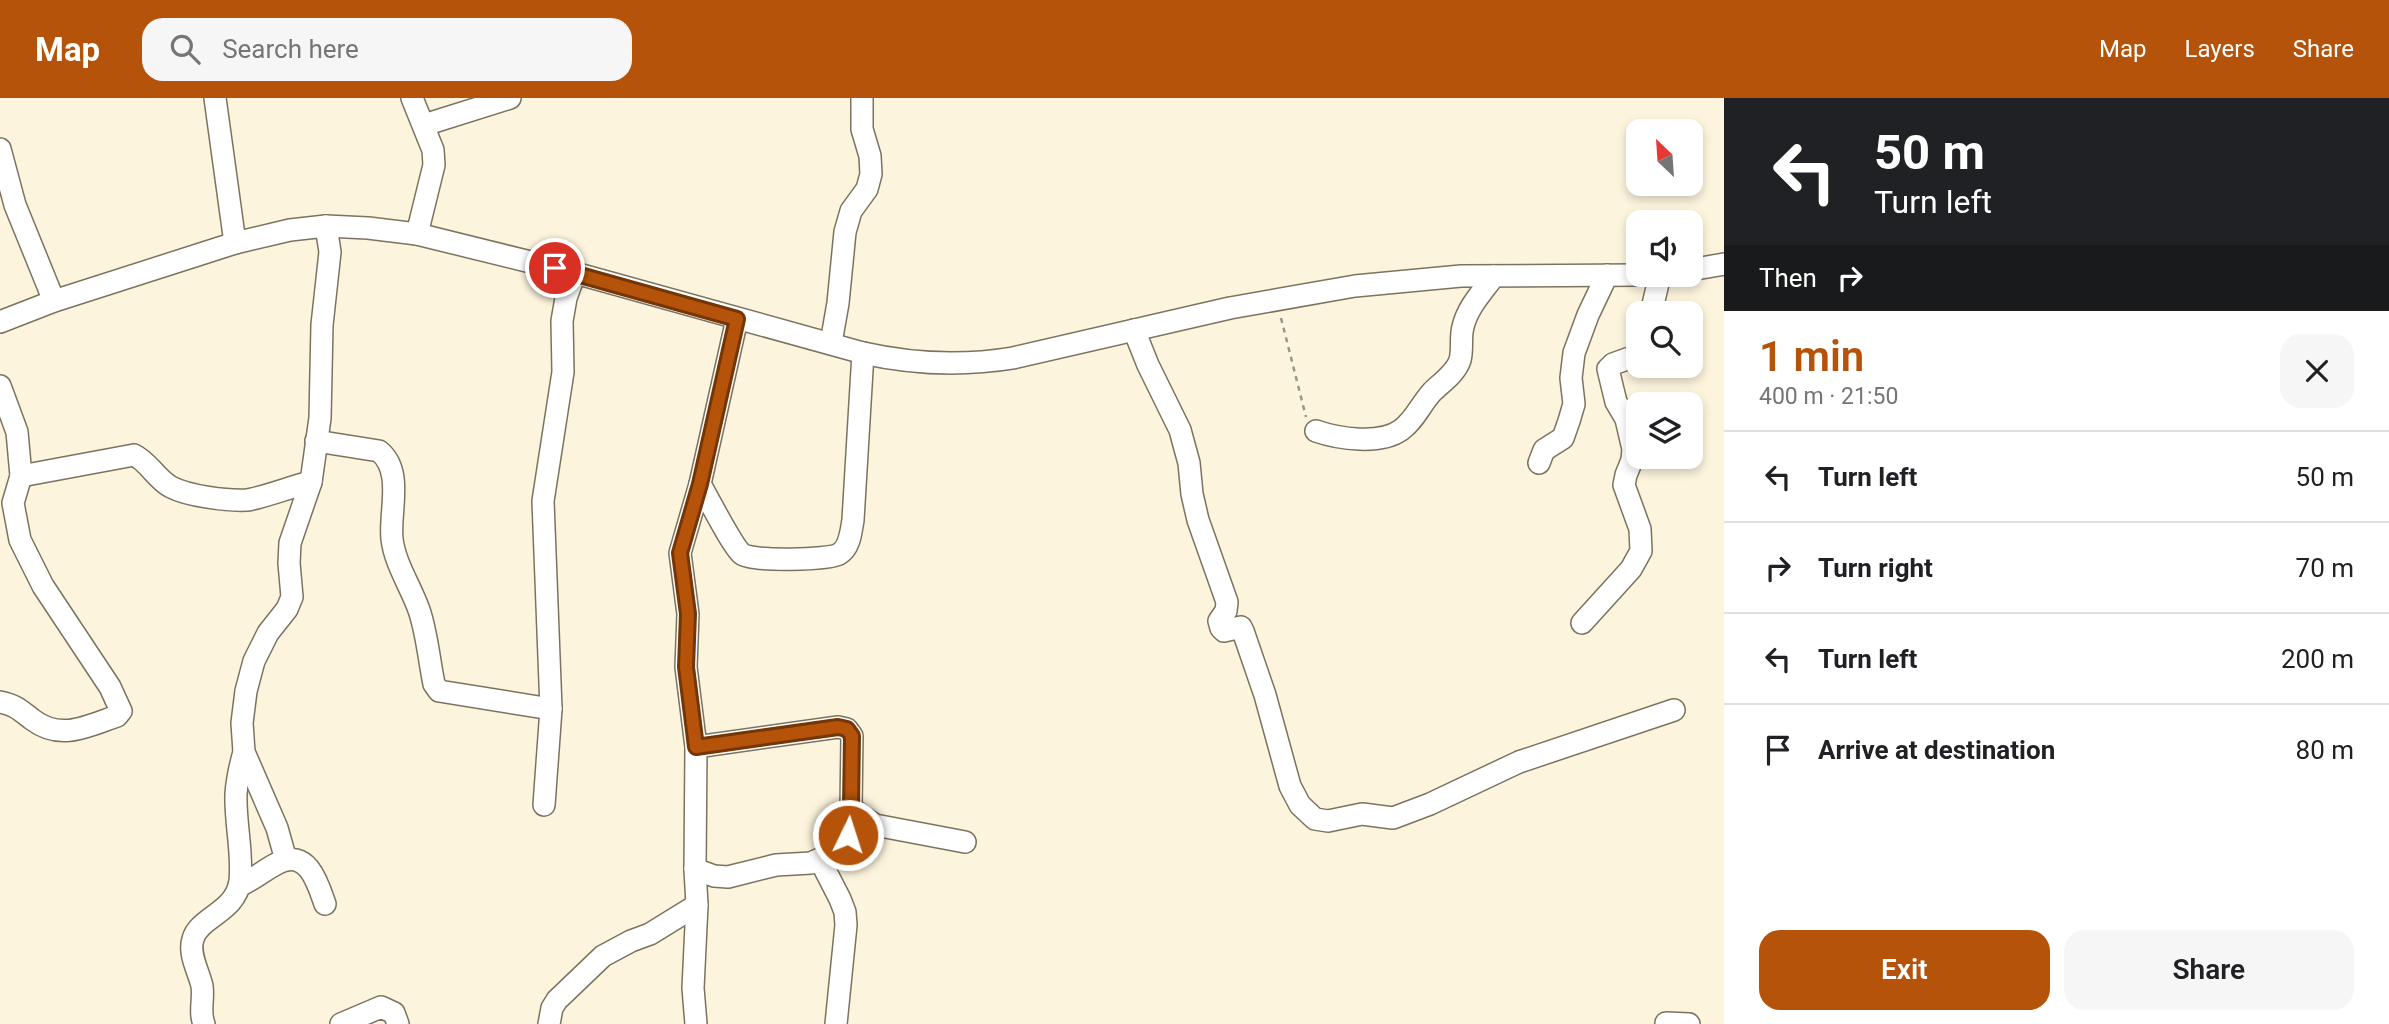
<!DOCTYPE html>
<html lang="en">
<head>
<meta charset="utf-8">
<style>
	:root { --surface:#fff; --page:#f6f6f6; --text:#202124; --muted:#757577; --line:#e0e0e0; --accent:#b45309 }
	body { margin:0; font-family:Roboto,sans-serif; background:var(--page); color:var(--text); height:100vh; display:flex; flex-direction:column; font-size:26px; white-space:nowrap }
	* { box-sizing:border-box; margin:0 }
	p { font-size:23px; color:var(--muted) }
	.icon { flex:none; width:38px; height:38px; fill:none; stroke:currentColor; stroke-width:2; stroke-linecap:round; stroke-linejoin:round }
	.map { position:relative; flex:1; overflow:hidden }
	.details { display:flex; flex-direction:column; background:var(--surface); width:665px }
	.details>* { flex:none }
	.guide { background:#202124; color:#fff; overflow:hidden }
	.needle { width:46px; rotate:335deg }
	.buttons { position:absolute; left:1626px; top:21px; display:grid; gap:14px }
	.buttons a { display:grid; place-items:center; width:77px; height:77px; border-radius:14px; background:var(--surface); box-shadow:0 4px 10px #0003; font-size:35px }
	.pin { position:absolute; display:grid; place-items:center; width:60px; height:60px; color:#fff; margin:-30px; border:4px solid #fff; border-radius:50%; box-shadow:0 2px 7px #0007 }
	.me { position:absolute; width:77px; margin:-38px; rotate:4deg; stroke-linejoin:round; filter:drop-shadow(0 0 5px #0008) }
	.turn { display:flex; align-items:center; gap:24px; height:147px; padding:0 35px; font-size:32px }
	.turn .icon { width:91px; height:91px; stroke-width:2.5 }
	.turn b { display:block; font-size:49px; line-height:60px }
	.then { display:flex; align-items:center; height:66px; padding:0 35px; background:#0003; gap:14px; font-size:26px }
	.round { display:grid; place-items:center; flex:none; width:74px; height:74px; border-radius:21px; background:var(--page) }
	.headline { display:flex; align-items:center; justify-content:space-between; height:119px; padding:0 35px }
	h1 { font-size:42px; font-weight:600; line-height:52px; color:var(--accent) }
	.cta { display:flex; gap:14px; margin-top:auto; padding:14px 35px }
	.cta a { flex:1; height:80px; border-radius:21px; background:var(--accent); color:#fff; font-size:28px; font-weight:600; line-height:80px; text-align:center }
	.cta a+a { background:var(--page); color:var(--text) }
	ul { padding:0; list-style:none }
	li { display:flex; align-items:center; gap:21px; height:91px; padding:0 35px; border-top:2px solid var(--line) }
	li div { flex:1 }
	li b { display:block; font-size:26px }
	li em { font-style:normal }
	header { display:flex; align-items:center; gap:42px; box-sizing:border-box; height:98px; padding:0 35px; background:var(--accent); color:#fff }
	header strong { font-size:33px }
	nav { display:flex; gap:38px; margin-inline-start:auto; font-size:24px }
	.search { width:490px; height:63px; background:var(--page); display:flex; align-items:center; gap:18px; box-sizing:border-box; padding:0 24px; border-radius:21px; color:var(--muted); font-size:26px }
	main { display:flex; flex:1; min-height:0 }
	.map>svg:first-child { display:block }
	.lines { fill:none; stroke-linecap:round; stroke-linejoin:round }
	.minor-casing { stroke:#7b735f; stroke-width:24 }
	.path { stroke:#9c9686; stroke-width:2.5; stroke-dasharray:5 5; stroke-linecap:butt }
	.minor { stroke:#fff; stroke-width:21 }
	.route-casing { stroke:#753606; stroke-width:18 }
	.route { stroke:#b45309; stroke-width:12 }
</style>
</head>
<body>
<header>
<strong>Map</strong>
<div class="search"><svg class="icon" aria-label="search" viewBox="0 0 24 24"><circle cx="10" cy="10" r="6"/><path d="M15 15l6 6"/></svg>Search here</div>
<nav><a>Map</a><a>Layers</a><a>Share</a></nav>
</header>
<main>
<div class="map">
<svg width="1724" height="926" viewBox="0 0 1724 926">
	<rect width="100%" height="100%" fill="#fdf4dd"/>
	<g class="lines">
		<g class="minor-casing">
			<g id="minor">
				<path d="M215 0 235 145"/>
				<path d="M412 0 433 52 434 67 417 136"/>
				<path d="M424 27 510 0"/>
				<path d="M0 51 15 107 54 203"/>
				<path d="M1690 172 1724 166"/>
				<path d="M1651 215 1660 177"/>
				<path d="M0 224 54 203 235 145 290 132 326 128 368 130 417 136 575 175 863 255C912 266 964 268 1013 260L1230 210 1355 188 1461 178 1638 177"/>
				<path d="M1134 232 1148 267 1180 332 1189 365 1192 396 1198 422 1227 504 1226 513 1219 523 1221 530 1224 533 1241 529 1243 533 1265 597 1290 688 1300 707 1315 721 1328 723 1362 716 1393 720 1430 706 1519 664 1674 612"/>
				<path d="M831 245 838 205 845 134 851 113 867 91 871 76 870 58 862 31V0"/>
				<path d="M0 288 17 334 21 378 13 405 20 442 43 488 110 589 121 613 117 618C88 628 61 643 33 622 21 613 16 607 0 604"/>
				<path d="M1316 333C1339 341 1380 347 1401 332 1414 323 1421 306 1432 294 1441 285 1456 275 1460 262 1463 251 1460 239 1463 229 1467 210 1483 193 1494 178"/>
				<path d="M316 343 379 353C404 373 389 414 392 441 395 466 411 489 419 512 427 535 429 562 434 586L439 593 551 611"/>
				<path d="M1539 365 1544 352 1563 340 1569 323 1574 306 1571 280 1574 255 1588 217 1607 177"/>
				<path d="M21 378 134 357C149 364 156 381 171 389 188 398 227 403 247 402 262 400 293 388 311 384"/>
				<path d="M700 386C708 400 733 449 742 456 752 464 829 462 839 456 850 450 851 433 853 422L863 255"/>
				<path d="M1582 525 1631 471 1641 453 1640 431 1624 387 1626 377 1632 362 1633 351 1626 321 1616 304 1608 271 1613 266 1638 257"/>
				<path d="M544 707 551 611 543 403 563 274 562 223 566 200 575 175"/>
				<path d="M851 710 875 727 965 744"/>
				<path d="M286 762 277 730 244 654 242 625 246 593 254 563 268 535 287 511 292 499 289 465 290 445 311 384 320 320 322 227 330 154 326 128"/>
				<path d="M820 762 840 801 845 814 846 827 836 926"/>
				<path d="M695 771 714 778 728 779 776 767 811 765 834 754 848 737 851 710 852 638 847 631 838 629 696 649"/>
				<path d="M239 788C253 782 264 772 278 765 308 750 318 786 325 806"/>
				<path d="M1666 925 1689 926"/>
				<path d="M204 926C199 914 204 901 202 888 199 874 188 856 193 841 199 819 236 814 240 783 243 754 235 725 236 696 237 682 240 668 244 654"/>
				<path d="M341 926 381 909 394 915 398 926"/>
				<path d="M549 926 552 910 557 902 603 858 631 843 650 836 697 807"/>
				<path d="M696 926 693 890 697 807 695 771 696 649 686 569 688 516 680 455 700 386 737 221"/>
			</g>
		</g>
		<path class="path" d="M1281 220 1306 319"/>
		<use href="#minor" class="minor"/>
	</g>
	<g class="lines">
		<g class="route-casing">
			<path id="route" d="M555 170 737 221 700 386 680 455 688 516 686 569 696 649 838 629 847 631 852 638 851 710 848 737"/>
		</g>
		<use href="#route" class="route"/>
	</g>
</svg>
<div class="buttons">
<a><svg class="needle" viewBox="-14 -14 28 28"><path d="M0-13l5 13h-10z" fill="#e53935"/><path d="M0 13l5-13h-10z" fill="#757577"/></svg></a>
<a><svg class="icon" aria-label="sound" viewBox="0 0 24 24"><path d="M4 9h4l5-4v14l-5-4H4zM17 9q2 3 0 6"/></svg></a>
<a><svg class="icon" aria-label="search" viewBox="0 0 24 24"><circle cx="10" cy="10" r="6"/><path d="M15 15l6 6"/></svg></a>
<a><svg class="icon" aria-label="layers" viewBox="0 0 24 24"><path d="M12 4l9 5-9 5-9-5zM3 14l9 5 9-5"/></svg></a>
</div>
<div class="pin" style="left:555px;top:170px;background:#d93025"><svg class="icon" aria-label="arrive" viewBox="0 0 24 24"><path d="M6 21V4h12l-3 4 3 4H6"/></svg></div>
<svg class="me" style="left:848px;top:737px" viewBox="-20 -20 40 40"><circle r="17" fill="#b45309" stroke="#fff" stroke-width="3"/><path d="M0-11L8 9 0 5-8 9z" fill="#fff"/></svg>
</div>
<section class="details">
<div class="guide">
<div class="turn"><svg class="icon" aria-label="left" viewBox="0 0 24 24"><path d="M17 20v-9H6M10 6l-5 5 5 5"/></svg><div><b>50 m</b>Turn left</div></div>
<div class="then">Then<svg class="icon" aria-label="right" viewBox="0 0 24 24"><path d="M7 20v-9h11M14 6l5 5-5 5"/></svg></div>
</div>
<div class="headline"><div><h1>1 min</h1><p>400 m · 21:50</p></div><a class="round"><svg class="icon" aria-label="close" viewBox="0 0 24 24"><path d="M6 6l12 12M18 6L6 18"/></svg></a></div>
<ul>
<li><svg class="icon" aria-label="left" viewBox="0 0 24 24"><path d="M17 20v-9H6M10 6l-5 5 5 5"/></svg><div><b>Turn left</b></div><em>50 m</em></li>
<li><svg class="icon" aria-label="right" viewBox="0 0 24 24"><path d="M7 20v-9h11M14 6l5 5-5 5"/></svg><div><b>Turn right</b></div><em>70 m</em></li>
<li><svg class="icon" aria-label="left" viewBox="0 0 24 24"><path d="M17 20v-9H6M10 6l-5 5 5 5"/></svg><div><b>Turn left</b></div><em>200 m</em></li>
<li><svg class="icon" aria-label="arrive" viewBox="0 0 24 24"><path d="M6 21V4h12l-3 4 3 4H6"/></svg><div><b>Arrive at destination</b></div><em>80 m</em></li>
</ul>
<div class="cta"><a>Exit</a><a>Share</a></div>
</section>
</main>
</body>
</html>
